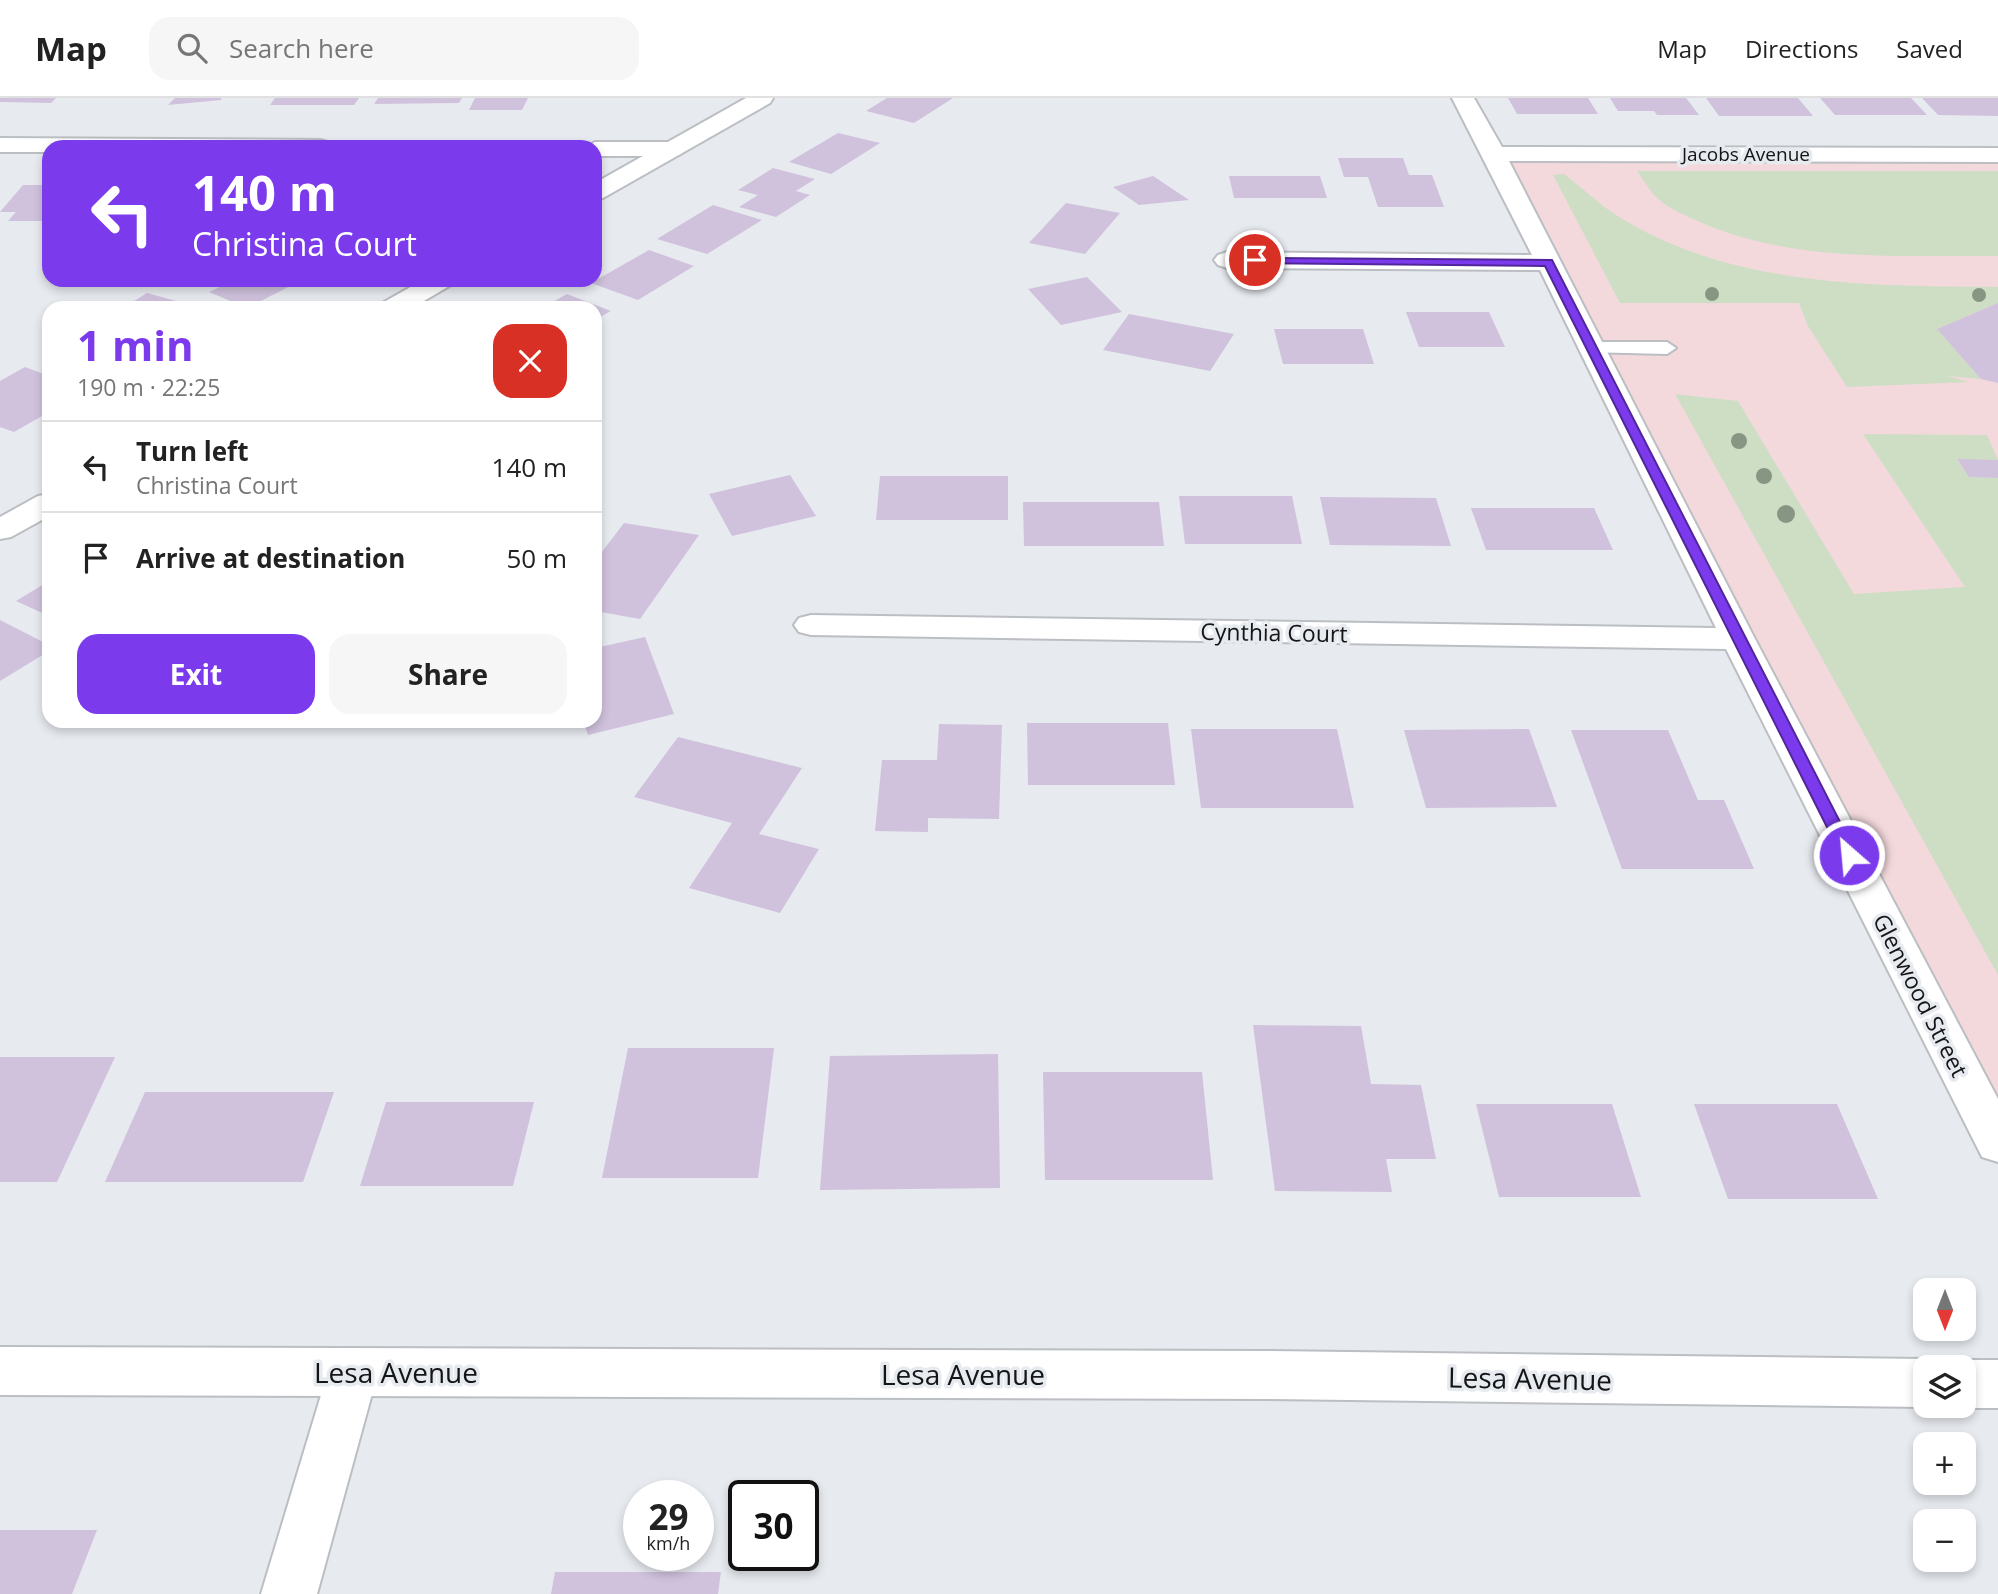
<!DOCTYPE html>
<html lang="en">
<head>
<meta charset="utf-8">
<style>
	:root { --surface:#fff; --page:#f6f6f6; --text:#222; --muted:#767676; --line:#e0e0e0; --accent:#7c3aed }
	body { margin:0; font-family:"Open Sans",sans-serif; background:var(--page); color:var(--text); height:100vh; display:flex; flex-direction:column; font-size:26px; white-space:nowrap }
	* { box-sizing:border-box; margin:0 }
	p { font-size:23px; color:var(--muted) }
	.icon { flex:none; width:38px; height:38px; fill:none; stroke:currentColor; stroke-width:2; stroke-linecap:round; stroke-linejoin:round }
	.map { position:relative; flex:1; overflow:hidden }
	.details { position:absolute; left:42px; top:203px; width:560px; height:427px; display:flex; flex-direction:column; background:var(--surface); border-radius:21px; box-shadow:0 4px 10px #0003 }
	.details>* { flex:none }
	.hud { position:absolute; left:42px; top:42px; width:560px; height:147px; border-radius:21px; box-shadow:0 4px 10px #0003; background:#7c3aed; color:#fff; overflow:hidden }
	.needle { width:46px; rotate:180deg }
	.controls { position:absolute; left:1913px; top:1180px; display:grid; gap:14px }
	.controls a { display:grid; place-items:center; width:63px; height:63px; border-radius:14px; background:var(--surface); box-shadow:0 4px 10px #0003; font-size:35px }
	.speed { position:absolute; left:623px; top:1382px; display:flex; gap:14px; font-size:35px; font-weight:700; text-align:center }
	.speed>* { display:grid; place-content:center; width:91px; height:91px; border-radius:50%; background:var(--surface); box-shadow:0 4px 10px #0003; line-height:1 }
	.speed small { font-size:18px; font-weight:400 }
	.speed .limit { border:4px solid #111; border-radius:10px; background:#fff; color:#111 }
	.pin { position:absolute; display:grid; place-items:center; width:60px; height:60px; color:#fff; margin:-30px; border:4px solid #fff; border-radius:50%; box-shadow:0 2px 7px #0007 }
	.me { position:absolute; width:77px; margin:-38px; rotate:333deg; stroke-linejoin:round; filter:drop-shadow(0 0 5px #0008) }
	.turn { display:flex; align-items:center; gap:24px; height:147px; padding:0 35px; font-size:32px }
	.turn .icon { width:91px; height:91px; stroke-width:2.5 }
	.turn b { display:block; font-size:49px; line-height:60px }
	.round { display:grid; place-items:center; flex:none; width:74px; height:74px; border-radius:21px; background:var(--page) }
	.headline { display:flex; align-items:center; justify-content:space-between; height:119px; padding:0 35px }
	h1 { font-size:42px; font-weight:700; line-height:52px; color:var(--accent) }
	.primary-button { display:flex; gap:14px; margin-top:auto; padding:14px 35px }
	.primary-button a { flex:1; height:80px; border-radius:21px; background:var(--accent); color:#fff; font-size:28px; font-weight:700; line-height:80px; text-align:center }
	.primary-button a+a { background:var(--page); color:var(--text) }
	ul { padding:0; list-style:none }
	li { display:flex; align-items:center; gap:21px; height:91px; padding:0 35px; border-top:2px solid var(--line) }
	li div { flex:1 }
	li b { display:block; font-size:26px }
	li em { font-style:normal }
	header { display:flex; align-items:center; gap:42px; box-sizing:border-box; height:98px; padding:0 35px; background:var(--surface); border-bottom:2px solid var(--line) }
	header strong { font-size:33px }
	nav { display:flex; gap:38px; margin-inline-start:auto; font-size:24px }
	.search { width:490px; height:63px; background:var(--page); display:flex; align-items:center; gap:18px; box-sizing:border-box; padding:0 24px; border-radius:21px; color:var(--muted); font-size:26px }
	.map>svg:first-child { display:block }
	.education { fill:#f3d9dc }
	.green { fill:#cddec5 }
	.building { fill:#d0c2dd }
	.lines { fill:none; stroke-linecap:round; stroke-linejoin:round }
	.lane-casing { stroke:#bbbec2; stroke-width:4 }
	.street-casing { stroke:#bbbec2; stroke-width:4 }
	.secondary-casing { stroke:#bbbec2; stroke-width:4 }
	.lane { fill:#fff; fill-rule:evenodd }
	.street { fill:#fff; fill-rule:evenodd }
	.secondary { fill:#fff; fill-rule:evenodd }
	.tree { fill:#879683 }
	.route { fill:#7c3aed; stroke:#51269a; stroke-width:2 }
	.labels { text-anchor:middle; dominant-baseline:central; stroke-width:7; stroke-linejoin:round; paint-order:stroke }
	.far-street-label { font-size:19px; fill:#141517; stroke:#e7eaef }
	.street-label { font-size:23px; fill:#141517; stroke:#e7eaef }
	.near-street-label { font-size:28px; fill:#141517; stroke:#e7eaef }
</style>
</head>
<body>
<header>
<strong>Map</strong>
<div class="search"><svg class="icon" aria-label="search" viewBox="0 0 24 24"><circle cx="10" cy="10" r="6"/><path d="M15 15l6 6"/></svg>Search here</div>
<nav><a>Map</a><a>Directions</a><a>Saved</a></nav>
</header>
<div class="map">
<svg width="1998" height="1496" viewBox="0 0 1998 1496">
	<rect width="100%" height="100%" fill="#e7eaef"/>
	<path class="education" d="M1494 56 1998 57V1045Z"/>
	<g class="green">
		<path d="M1637 73H1998V158C1899 157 1796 165 1702 125 1687 118 1668 111 1656 99 1649 92 1643 81 1637 73Z"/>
		<path d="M1564 76C1582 90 1600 107 1619 119 1733 189 1869 188 1998 189V205L1937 231 1981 281 1948 278 1969 284 1847 289 1808 228 1799 205H1620L1553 77Z"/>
		<path d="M1675 296 1738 303 1854 496 1965 489 1863 336 1987 337 1998 362H1957L1969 379 1998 380V877Z"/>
	</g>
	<g class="building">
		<path d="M0 0H56L51 5 0 4Z"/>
		<path d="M175 0H221V2L168 7Z"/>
		<path d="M275 0H359L354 7H270Z"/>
		<path d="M378 0H462L459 5 374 6Z"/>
		<path d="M475 0H528L522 12H469Z"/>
		<path d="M887 0H953L914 25 866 13Z"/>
		<path d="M1508 0H1588L1598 16H1517Z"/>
		<path d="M1610 0H1686L1699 17H1657L1654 13H1618Z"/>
		<path d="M1706 0H1798L1813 18H1719Z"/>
		<path d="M1820 0H1911L1927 17H1835Z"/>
		<path d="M1922 0H1998V18L1938 17Z"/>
		<path d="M838 35 880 45 831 76 789 64Z"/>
		<path d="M1338 60H1403L1409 77H1432L1444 109H1378L1368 79H1344Z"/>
		<path d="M773 70 815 81 796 93 810 97 776 119 739 109 758 97 738 92Z"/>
		<path d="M1153 78 1189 102 1139 107 1113 89Z"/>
		<path d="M1229 78H1320L1327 100H1234Z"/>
		<path d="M23 87H49V123H8L16 114H0Z"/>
		<path d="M1066 105 1120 115 1085 156 1029 145Z"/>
		<path d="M713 107 762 122 707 156 657 141Z"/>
		<path d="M649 152 694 168 638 202 591 185Z"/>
		<path d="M1087 179 1122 214 1061 227 1028 191Z"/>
		<path d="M235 182H297L300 183 247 210 209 194Z"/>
		<path d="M147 195 198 209V210H123Z"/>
		<path d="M567 196 611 213 595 222V210H542Z"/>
		<path d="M1998 205V285L1981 281 1937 231Z"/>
		<path d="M1406 214H1489L1505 249H1419Z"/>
		<path d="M1129 216 1234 236 1210 273 1103 252Z"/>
		<path d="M1274 231H1363L1374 266H1283Z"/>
		<path d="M25 269 49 278V314L14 334 0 329V283Z"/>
		<path d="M1957 361 1998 362V380L1969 379Z"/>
		<path d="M790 377 816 418 732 438 709 396Z"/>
		<path d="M880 378H1008V422H876Z"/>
		<path d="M1179 398H1292L1302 446H1185Z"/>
		<path d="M1320 399 1436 400 1451 448 1330 447Z"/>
		<path d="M1023 404H1159L1164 448H1024Z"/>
		<path d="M1471 410H1594L1613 452H1486Z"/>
		<path d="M624 425 699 437 640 521 595 513V463Z"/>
		<path d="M49 483V518L16 503Z"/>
		<path d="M0 522 49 547V553L0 583Z"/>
		<path d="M645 539 674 616 588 637 583 623H595V550Z"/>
		<path d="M1027 625H1168L1175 687H1028Z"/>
		<path d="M939 626 1002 627 999 721 928 720V734L875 733 882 662H937Z"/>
		<path d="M1191 631H1337L1354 710H1201Z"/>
		<path d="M1529 631 1557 709 1426 710 1404 632Z"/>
		<path d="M1571 632H1668L1698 702H1724L1754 771H1622Z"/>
		<path d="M678 639 802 670 759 736 819 751 780 815 689 790 732 725 634 699Z"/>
		<path d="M1253 927 1361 928 1371 986 1421 987 1436 1061H1386L1392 1094 1275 1093Z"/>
		<path d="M628 950H774L758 1080H602Z"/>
		<path d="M998 956 1000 1090 820 1092 830 958Z"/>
		<path d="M0 959H115L57 1084H0Z"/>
		<path d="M1043 974H1202L1213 1082H1045Z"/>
		<path d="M145 994H334L303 1084H105Z"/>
		<path d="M386 1004H534L513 1088H360Z"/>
		<path d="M1476 1006H1612L1641 1099H1499Z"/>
		<path d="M1694 1006H1837L1878 1101H1728Z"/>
		<path d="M0 1432H97L72 1496H0Z"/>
		<path d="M555 1474H721L718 1496H551Z"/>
	</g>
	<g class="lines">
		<g class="lane-casing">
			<path id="lane" d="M1592 244H1667L1676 250 1667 256 1585 254 1583 250 1585 246Z"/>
		</g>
		<g class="street-casing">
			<g id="street">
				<path d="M1452 0H1474L1502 49 1998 50V64L1509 63 1755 541 1998 1001V1064L1982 1059 1726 551 811 537 799 534 794 527 799 520 811 517 1716 530 1540 172 1227 170 1218 167 1214 162 1218 157 1227 154 1532 157Z"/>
				<path d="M0 40 320 42 328 44 331 49H49V54H0Z"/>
				<path d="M595 44H673L681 46 684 51 681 56 673 58H595V49H585Z"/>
				<path d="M353 1250 371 1257 378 1274 317 1496H261L328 1274 335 1257Z"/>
			</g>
		</g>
		<g class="secondary-casing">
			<g id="secondary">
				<path d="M746 0H773L770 5 603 100 595 102V85Z"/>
				<path d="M423 182H455L451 187 412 210H380L384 204Z"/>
				<path d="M49 396V418L11 439 0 441V419L38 398Z"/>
				<path d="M0 1249 1265 1253 1925 1261 1943 1269H1925V1307H1930L1925 1309 1265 1301 0 1297Z"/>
				<path d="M1964 1262H1998V1310H1964L1957 1307H1964V1269H1947Z"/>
			</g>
		</g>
		<use href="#lane" class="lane"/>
		<use href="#street" class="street"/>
		<use href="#secondary" class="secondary"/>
	</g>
	<g class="tree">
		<circle cx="1712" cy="196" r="7"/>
		<circle cx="1979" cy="197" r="7"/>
		<circle cx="1739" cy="343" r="8"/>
		<circle cx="1764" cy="378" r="8"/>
		<circle cx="1786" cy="416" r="9"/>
	</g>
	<path class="route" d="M1252 160 1552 162 1857 757 1855 761H1844L1841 757 1545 168 1255 165 1250 162Z"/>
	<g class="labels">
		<g class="far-street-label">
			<text x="1746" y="56">Jacobs Avenue</text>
		</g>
		<g class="street-label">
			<text transform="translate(1274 534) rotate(1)">Cynthia Court</text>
			<text transform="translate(1921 897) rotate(63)">Glenwood Street</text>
		</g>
		<g class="near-street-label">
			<text x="396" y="1274">Lesa Avenue</text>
			<text x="963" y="1276">Lesa Avenue</text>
			<text transform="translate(1530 1280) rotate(1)">Lesa Avenue</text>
		</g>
	</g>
</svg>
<div class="controls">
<a><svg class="needle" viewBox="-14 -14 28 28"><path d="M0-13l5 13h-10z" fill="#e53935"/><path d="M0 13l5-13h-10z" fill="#767676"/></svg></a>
<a><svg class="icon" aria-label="layers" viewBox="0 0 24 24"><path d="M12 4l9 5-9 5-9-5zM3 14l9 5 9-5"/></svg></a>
<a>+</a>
<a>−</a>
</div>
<div class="speed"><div>29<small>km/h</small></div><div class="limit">30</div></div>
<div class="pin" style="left:1255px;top:162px;background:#d93025"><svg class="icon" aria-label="arrive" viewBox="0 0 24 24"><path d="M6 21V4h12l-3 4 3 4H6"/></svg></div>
<svg class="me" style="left:1849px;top:757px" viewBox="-20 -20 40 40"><circle r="17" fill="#7c3aed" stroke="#fff" stroke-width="3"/><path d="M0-11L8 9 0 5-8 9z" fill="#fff"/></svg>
<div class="hud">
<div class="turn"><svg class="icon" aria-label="left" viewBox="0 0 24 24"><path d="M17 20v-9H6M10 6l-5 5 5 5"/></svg><div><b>140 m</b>Christina Court</div></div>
</div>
<section class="details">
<div class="headline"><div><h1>1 min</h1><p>190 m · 22:25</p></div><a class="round" style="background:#d93025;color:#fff"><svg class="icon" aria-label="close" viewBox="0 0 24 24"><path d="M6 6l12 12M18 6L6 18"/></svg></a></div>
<ul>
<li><svg class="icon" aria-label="left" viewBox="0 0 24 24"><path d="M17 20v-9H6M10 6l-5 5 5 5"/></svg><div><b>Turn left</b><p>Christina Court</p></div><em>140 m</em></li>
<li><svg class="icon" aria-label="arrive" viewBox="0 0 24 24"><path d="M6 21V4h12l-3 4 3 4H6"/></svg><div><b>Arrive at destination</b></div><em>50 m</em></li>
</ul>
<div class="primary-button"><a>Exit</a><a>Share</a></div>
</section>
</div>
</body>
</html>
